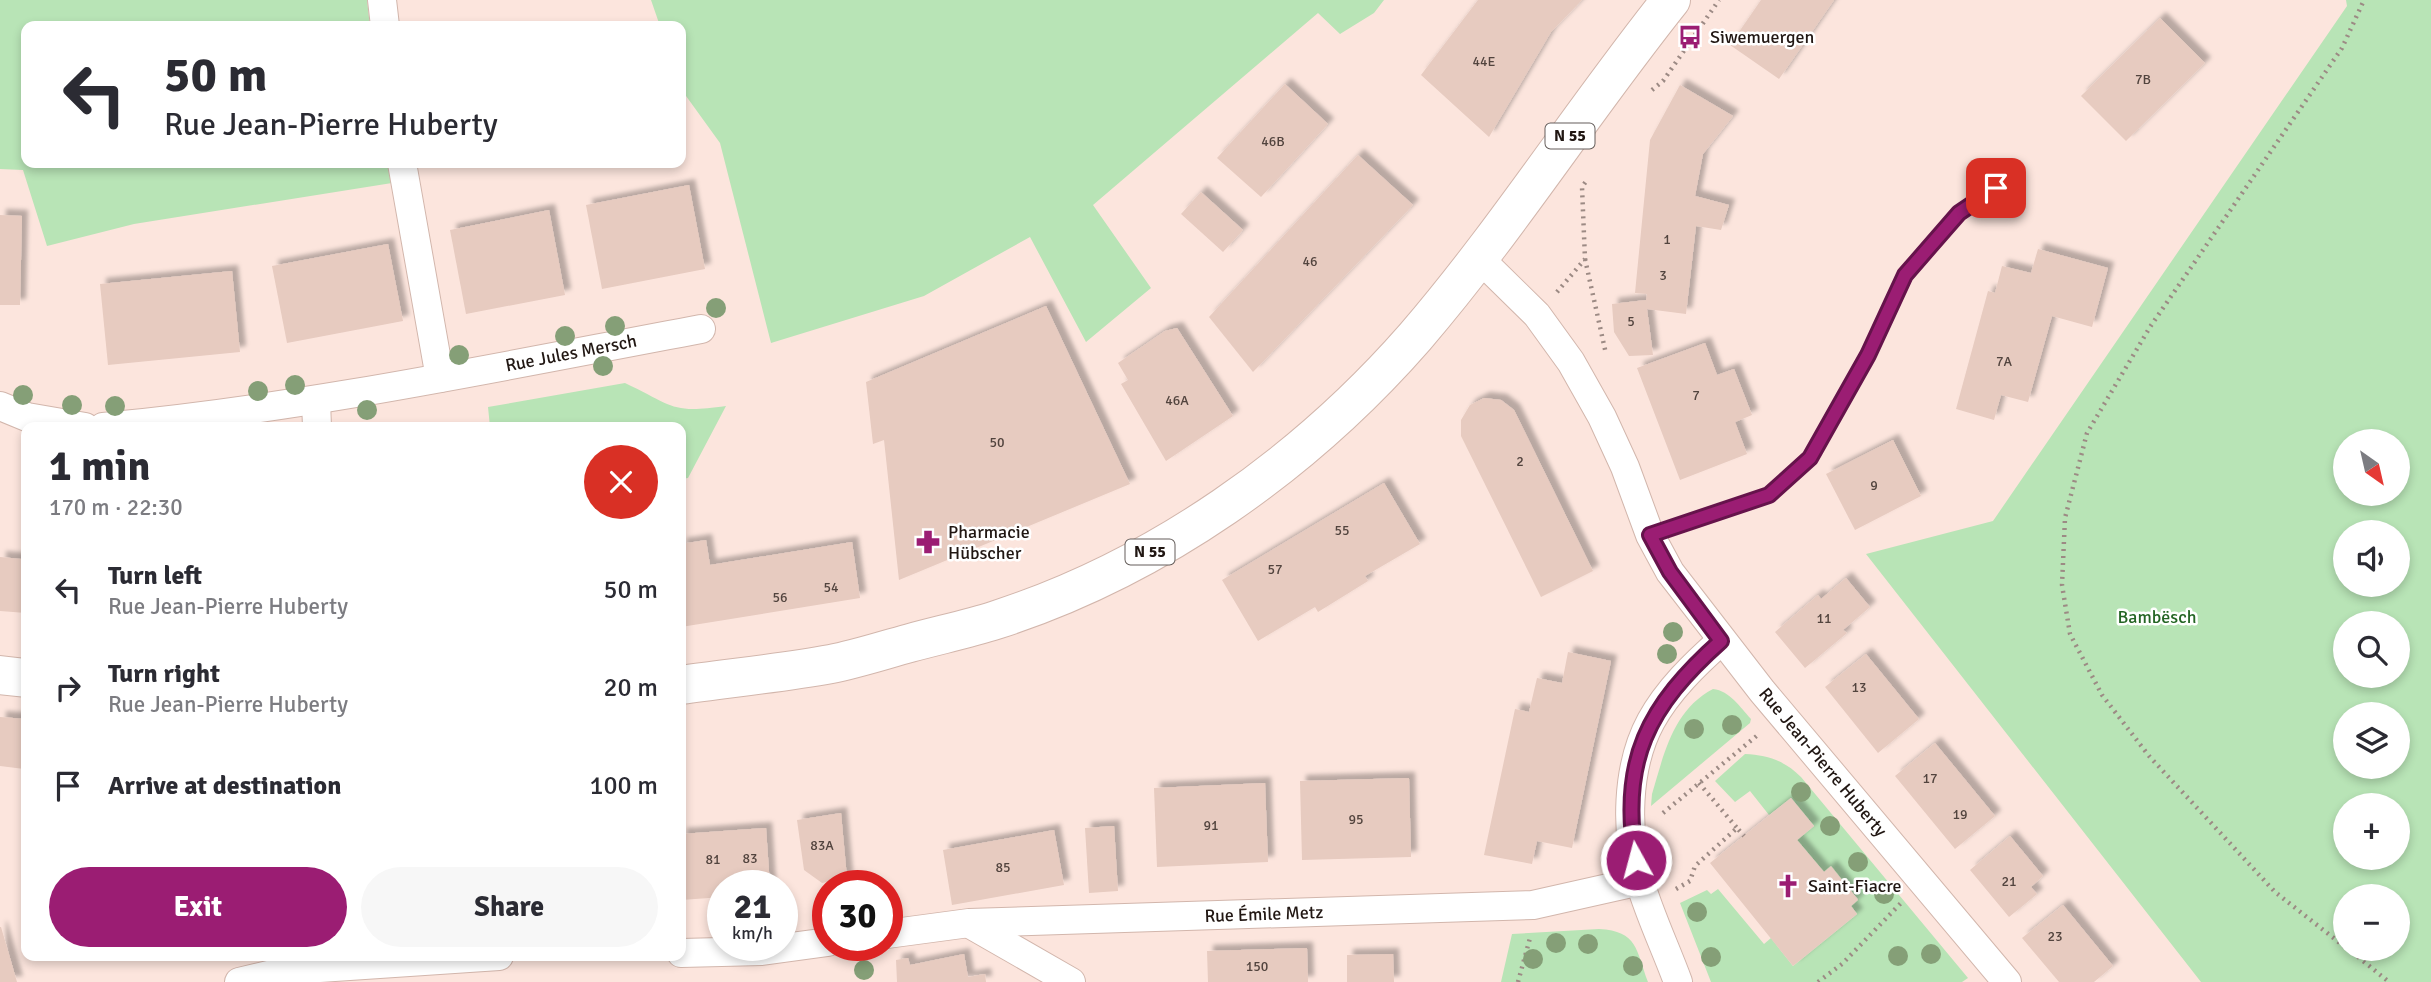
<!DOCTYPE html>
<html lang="en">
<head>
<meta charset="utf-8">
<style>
	:root { --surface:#fff; --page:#f7f7f7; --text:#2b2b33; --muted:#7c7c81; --accent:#9b1d73 }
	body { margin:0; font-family:Signika,sans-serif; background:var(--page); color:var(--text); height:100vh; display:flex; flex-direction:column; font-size:26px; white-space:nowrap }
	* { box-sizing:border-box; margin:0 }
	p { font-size:23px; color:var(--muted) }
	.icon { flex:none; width:38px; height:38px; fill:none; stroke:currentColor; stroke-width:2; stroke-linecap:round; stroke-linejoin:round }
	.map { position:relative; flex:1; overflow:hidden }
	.details { position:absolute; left:21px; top:422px; width:665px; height:539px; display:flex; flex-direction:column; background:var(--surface); border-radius:14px; box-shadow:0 4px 10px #0003 }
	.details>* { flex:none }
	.top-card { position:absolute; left:21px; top:21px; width:665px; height:147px; border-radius:14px; box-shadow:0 4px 10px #0003; background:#fff; color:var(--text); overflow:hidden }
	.needle { width:46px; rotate:146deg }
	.controls { position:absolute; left:2333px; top:429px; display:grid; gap:14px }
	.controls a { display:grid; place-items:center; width:77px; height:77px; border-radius:50%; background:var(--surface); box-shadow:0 4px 10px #0003; font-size:35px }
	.speed { position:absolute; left:707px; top:870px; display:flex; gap:14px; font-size:35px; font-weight:700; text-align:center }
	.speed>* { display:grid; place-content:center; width:91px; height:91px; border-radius:50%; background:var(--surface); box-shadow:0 4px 10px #0003; line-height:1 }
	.speed small { font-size:18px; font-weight:400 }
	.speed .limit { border:10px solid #d22; background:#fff; color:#111 }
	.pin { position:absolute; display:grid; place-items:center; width:60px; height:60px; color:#fff; margin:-30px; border-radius:14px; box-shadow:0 4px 10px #0006 }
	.me { position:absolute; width:77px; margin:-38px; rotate:353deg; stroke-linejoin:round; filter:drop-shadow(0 0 5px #0008) }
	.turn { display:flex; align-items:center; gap:24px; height:147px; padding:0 28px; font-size:32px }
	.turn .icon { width:91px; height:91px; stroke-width:2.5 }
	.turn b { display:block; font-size:49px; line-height:60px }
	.round { display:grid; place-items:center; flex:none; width:74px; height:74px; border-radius:37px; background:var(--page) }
	.summary { display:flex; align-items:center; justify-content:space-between; height:119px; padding:0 28px }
	h1 { font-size:42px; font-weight:800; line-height:52px }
	.cta { display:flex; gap:14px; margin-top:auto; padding:14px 28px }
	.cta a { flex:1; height:80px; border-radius:42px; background:var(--accent); color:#fff; font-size:28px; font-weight:800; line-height:80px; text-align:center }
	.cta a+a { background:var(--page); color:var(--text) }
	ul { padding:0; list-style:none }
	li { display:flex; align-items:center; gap:21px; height:98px; padding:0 28px }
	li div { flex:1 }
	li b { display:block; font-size:26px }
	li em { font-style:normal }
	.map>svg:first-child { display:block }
	.green { fill:#b8e4b6; fill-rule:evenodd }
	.building { fill:#e7cbc0; filter:url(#shadow) }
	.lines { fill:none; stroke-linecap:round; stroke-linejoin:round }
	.lane-casing { stroke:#d2b6ac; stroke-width:16 }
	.street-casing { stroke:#d2b6ac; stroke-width:30 }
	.primary-casing { stroke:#d2b6ac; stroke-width:40 }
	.path { stroke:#9c8a84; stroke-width:4.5; stroke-dasharray:2 5; stroke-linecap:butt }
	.lane { stroke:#fff; stroke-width:14 }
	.street { stroke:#fff; stroke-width:28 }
	.primary { stroke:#fff; stroke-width:38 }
	.tree { fill:#859f77 }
	.route-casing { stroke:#65134b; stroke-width:18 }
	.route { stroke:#9b1d73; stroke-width:12 }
	.labels { text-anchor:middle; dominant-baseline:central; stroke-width:5; stroke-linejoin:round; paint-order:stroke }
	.number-label { font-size:14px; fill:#52443e }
	.shield { fill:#fff; stroke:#645d5a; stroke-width:2 }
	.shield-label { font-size:16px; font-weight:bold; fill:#211713 }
	.poi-label { font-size:18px; fill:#211713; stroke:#fff; text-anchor:start }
	.street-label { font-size:18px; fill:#211713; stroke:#fff }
	.park-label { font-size:18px; fill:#246524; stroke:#fff }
</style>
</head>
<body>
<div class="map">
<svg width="2431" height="982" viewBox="0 0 2431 982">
	<defs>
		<filter id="shadow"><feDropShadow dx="6" dy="-6" stdDeviation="2" flood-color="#0004"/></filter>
	</defs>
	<rect width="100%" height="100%" fill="#fce5dd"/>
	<g class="green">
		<path d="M0 0H367L370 26H26V163H389L392 183 134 224 47 246 23 170 0 169Z"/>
		<path d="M651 0H1384L1374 13 1340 34 1318 13 1093 205 1151 288 1086 342 1030 237 924 296 771 343 720 143 681 89V26H660Z"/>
		<path d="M2346 0H2431V982H2201L1866 554 1993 521 2347 6ZM2345 441H2398V494H2345ZM2398 532V584H2345V532ZM2398 623V676H2345V623ZM2345 714H2398V766H2345ZM2398 805V858H2345V805ZM2398 896V948H2345V896Z"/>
		<path d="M625 383C674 406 670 414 726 406L688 478 681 479V427H490L488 407Z"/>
		<path d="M1713 689C1730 691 1740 707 1751 719L1750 723 1651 806 1652 794C1664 754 1673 710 1713 689Z"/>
		<path d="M1745 754C1768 755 1785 761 1801 777L1968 978 1962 982H1711L1680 903 1707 890 1711 894 1718 889 1764 944 1771 938 1793 966 1857 914 1851 906 1858 899 1831 867 1824 872 1797 840 1814 826 1791 798 1769 815 1750 791 1735 802 1715 781Z"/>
		<path d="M1599 929C1638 931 1636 950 1648 982H1501L1512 934Z"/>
	</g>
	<g class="building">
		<path d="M1478 0H1582L1551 32 1489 137 1421 75Z"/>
		<path d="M1761 0H1834L1779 79 1730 45Z"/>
		<path d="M2160 18 2205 63 2126 141 2081 96Z"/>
		<path d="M1285 84 1328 124 1261 197 1217 158Z"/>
		<path d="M1680 85 1733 116 1703 154 1695 196 1729 205 1721 230 1696 226 1686 314 1647 309 1653 355 1629 356 1614 332 1612 304 1646 300 1647 294 1635 293 1650 140Z"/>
		<path d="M1358 155 1413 205 1253 372 1209 317Z"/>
		<path d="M689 185 705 269 602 289 586 205Z"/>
		<path d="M1201 192 1243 230 1223 252 1181 214Z"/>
		<path d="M549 210 565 295 466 314 450 230Z"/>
		<path d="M0 215 22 216 20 305H0Z"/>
		<path d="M388 244 403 321 287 343 272 266Z"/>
		<path d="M2038 249 2108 268 2092 327 2052 316 2028 402 2001 395 1994 420 1956 409 1988 291 1995 293 2002 266 2031 273Z"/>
		<path d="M232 271 240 352 108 365 100 284Z"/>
		<path d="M1046 306 1130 484 899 580 884 440 873 444 866 382Z"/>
		<path d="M1177 328 1233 416 1166 461 1121 384 1128 380 1118 363 1165 331Z"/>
		<path d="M1705 343 1717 375 1734 369 1752 415 1735 422 1747 454 1680 480 1637 368Z"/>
		<path d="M1484 398 1501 400 1514 410 1593 571 1541 597 1461 436V420L1470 405Z"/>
		<path d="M1893 440 1921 496 1855 530 1826 474Z"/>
		<path d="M1384 483 1420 544 1365 576 1368 581 1318 612 1315 607 1258 641 1222 580Z"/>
		<path d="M23 531H26V613L0 611V557L21 559Z"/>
		<path d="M706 540 710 565 852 542 860 598 681 627V544Z"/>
		<path d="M1846 578 1870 607 1843 630 1847 633 1805 668 1775 632 1818 595 1821 599Z"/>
		<path d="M1568 652 1611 661 1572 848 1537 841 1532 864 1484 855 1515 709 1529 712 1537 678 1562 683Z"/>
		<path d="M1866 654 1919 719 1878 753 1825 687Z"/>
		<path d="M0 717 26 719 24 769 0 766Z"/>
		<path d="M1935 743 1995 816 1955 849 1895 776Z"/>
		<path d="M1409 778 1411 857 1302 860 1300 781Z"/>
		<path d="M1265 783 1268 862 1157 867 1154 788Z"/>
		<path d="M1791 798 1814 826 1797 840 1824 872 1831 866 1858 900 1851 906 1857 914 1793 966 1710 863Z"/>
		<path d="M841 813 847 878 822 883 804 870 797 820Z"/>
		<path d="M1114 826 1118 891 1089 893 1085 828Z"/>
		<path d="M766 828 770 886H723V897L681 900V834Z"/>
		<path d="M1054 830 1064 885 952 905 943 850Z"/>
		<path d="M2010 836 2043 876 2031 887 2037 894 2009 917 1970 870Z"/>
		<path d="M2063 905 2113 966 2094 982H2059L2022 938Z"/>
		<path d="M0 927H1L17 982H0Z"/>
		<path d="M1307 948 1308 982H1208L1207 951Z"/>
		<path d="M964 954 968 977 985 974 986 982H897L896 960 908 958 910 965Z"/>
		<path d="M1393 954 1394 982H1347V955Z"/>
		<path d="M252 956H279V957L253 961Z"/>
	</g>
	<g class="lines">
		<g class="lane-casing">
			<path id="lane" d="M1650 535 1769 495 1810 458 1868 355 1905 276 1959 213 2014 175"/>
		</g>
		<g class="street-casing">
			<g id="street">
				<path d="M382 0 385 26"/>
				<path d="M402 163 440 378"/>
				<path d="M1480 259 1537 315 1571 362 1602 417 1625 467 1650 535 1670 572 1762 691 2007 982"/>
				<path d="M316 401 317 427"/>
				<path d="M0 406 27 417 85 427"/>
				<path d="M103 427C305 408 503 366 701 329"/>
				<path d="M970 924 1071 982"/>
				<path d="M887 934 969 923 1533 905 1640 881"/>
				<path d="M681 953 762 951 828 942"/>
				<path d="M239 982 290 970 499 956"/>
				<path d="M1678 982C1666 949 1650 916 1640 882 1625 833 1626 767 1651 721 1668 690 1695 664 1721 641"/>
			</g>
		</g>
		<g class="primary-casing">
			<g id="primary">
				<path d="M0 675 26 678"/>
				<path d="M681 685C731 678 781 673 831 664 857 659 884 650 910 643 939 635 968 629 996 620 1157 568 1304 464 1415 337 1507 230 1583 110 1671 0"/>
			</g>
		</g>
		<g class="path">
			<path d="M1652 90 1663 81 1719 0"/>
			<path d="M1585 259 1606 354"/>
			<path d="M1557 292 1585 259 1582 187 1587 180"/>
			<path d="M1699 783 1737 828"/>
			<path d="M1663 813 1759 734"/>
			<path d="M1676 889 1690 881 1695 866 1737 828 1744 836"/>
			<path d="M2345 947 2275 892 2149 756 2102 695 2070 634 2062 585 2065 518 2087 433 2150 327 2342 48 2364 0"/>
			<path d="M2347 948 2389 982"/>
			<path d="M1518 982 1530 938"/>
			<path d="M1818 982 1842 964 1901 903"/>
		</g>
		<use href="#lane" class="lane"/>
		<use href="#street" class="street"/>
		<use href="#primary" class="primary"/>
	</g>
	<g class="tree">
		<circle cx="716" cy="308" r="10"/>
		<circle cx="615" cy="326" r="10"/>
		<circle cx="565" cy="336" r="10"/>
		<circle cx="459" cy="355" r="10"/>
		<circle cx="603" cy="366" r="10"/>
		<circle cx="295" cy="385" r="10"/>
		<circle cx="258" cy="391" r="10"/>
		<circle cx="23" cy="395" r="10"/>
		<circle cx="72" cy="405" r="10"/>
		<circle cx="115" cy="406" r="10"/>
		<circle cx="367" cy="410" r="10"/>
		<circle cx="1673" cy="632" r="10"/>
		<circle cx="1667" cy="654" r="10"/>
		<circle cx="1732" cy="725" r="10"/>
		<circle cx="1694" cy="729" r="10"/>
		<circle cx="1801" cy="792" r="10"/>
		<circle cx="1830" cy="826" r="10"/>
		<circle cx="1858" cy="862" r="10"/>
		<circle cx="1884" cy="894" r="10"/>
		<circle cx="1697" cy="912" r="10"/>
		<circle cx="1556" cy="943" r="10"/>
		<circle cx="1588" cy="944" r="10"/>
		<circle cx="1931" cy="954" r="10"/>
		<circle cx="1898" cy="956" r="10"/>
		<circle cx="1711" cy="957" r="10"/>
		<circle cx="1533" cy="959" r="10"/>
		<circle cx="1633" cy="966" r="10"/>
		<circle cx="864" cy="970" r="10"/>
	</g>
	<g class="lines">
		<g class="route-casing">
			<path id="route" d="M1636 860C1619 761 1648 706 1721 641L1670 572 1650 535 1769 495 1810 458 1868 355 1905 275 1959 213 1996 188"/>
		</g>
		<use href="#route" class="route"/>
	</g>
	<defs>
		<g id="bus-bare" transform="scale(1.89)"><path d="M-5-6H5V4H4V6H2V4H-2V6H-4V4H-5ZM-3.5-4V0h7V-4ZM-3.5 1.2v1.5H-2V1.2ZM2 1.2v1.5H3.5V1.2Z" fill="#9b1d73" stroke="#fff" stroke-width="2.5" paint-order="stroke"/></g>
		<g id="pharmacy-bare" transform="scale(1.89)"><path d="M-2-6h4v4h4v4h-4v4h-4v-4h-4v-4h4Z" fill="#9b1d73" stroke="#fff" stroke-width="2.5" paint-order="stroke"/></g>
		<g id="church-bare" transform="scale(1.89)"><path d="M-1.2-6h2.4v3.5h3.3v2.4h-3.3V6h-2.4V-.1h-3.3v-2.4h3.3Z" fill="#9b1d73" stroke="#fff" stroke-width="2.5" paint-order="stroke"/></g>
	</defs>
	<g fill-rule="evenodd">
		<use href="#bus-bare" x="1690" y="37"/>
		<use href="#pharmacy-bare" x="928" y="542"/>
		<use href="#church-bare" x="1788" y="886"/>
	</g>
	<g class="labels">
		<g class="number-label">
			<text x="1484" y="61">44E</text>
			<text x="2143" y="79">7B</text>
			<text x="1273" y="141">46B</text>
			<text x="1667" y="239">1</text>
			<text x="1310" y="261">46</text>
			<text x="1663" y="275">3</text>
			<text x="1631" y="321">5</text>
			<text x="2004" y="361">7A</text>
			<text x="1696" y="395">7</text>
			<text x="1177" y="400">46A</text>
			<text x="997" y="442">50</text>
			<text x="1520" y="461">2</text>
			<text x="1874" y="485">9</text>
			<text x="1342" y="530">55</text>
			<text x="1275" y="569">57</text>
			<text x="831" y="587">54</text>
			<text x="780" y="597">56</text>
			<text x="1824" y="618">11</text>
			<text x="1859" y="687">13</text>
			<text x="1930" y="778">17</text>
			<text x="1960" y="814">19</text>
			<text x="1356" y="819">95</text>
			<text x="1211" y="825">91</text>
			<text x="822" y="845">83A</text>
			<text x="750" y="858">83</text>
			<text x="713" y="859">81</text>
			<text x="1003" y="867">85</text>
			<text x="2009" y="881">21</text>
			<text x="2055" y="936">23</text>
			<text x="1257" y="966">150</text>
		</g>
		<g class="shield">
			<rect x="1545.5" y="123.5" width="49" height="25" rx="5"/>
			<rect x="1125.5" y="539.5" width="49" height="25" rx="5"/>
		</g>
		<g class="shield-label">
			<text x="1570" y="136">N 55</text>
			<text x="1150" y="552">N 55</text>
		</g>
		<g class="poi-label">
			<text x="1710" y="37">Siwemuergen</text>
			<text x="948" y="532">Pharmacie<tspan x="948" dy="21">Hübscher</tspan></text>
			<text x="1808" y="886">Saint-Fiacre</text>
		</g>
		<g class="street-label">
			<text transform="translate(571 353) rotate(-11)">Rue Jules Mersch</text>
			<text transform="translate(1823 762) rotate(50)">Rue Jean-Pierre Huberty</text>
			<text transform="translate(1264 914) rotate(-2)">Rue Émile Metz</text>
		</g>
		<g class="park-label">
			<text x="2157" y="617">Bambësch</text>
		</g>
	</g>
</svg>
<div class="controls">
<a><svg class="needle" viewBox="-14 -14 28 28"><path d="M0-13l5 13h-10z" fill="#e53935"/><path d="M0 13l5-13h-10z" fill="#7c7c81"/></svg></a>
<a><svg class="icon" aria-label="sound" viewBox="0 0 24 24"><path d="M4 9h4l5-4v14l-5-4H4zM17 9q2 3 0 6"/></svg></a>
<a><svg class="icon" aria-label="search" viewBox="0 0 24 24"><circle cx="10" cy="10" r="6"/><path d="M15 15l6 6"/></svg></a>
<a><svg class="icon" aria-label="layers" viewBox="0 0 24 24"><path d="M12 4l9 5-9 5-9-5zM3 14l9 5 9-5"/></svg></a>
<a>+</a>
<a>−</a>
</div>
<div class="speed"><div>21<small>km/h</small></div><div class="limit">30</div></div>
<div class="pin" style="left:1996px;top:188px;background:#d93025"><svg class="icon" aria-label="arrive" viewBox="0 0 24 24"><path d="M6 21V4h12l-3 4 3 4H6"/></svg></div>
<svg class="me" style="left:1636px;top:860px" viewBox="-20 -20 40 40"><circle r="17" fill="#9b1d73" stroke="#fff" stroke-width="3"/><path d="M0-11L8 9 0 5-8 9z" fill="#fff"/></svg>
<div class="top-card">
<div class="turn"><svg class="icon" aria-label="left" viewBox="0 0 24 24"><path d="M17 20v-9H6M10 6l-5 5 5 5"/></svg><div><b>50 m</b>Rue Jean-Pierre Huberty</div></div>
</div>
<section class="details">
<div class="summary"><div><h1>1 min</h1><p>170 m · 22:30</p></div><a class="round" style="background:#d93025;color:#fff"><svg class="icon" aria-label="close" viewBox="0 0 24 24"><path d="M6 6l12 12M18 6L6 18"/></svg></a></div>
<ul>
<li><svg class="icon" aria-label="left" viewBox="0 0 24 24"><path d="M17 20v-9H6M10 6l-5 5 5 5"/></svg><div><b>Turn left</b><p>Rue Jean-Pierre Huberty</p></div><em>50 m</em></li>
<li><svg class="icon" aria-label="right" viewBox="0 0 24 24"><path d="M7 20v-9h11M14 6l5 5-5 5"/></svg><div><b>Turn right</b><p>Rue Jean-Pierre Huberty</p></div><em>20 m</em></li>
<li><svg class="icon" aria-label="arrive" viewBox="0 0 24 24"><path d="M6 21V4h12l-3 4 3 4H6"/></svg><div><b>Arrive at destination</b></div><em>100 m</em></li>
</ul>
<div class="cta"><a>Exit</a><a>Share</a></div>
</section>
</div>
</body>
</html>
